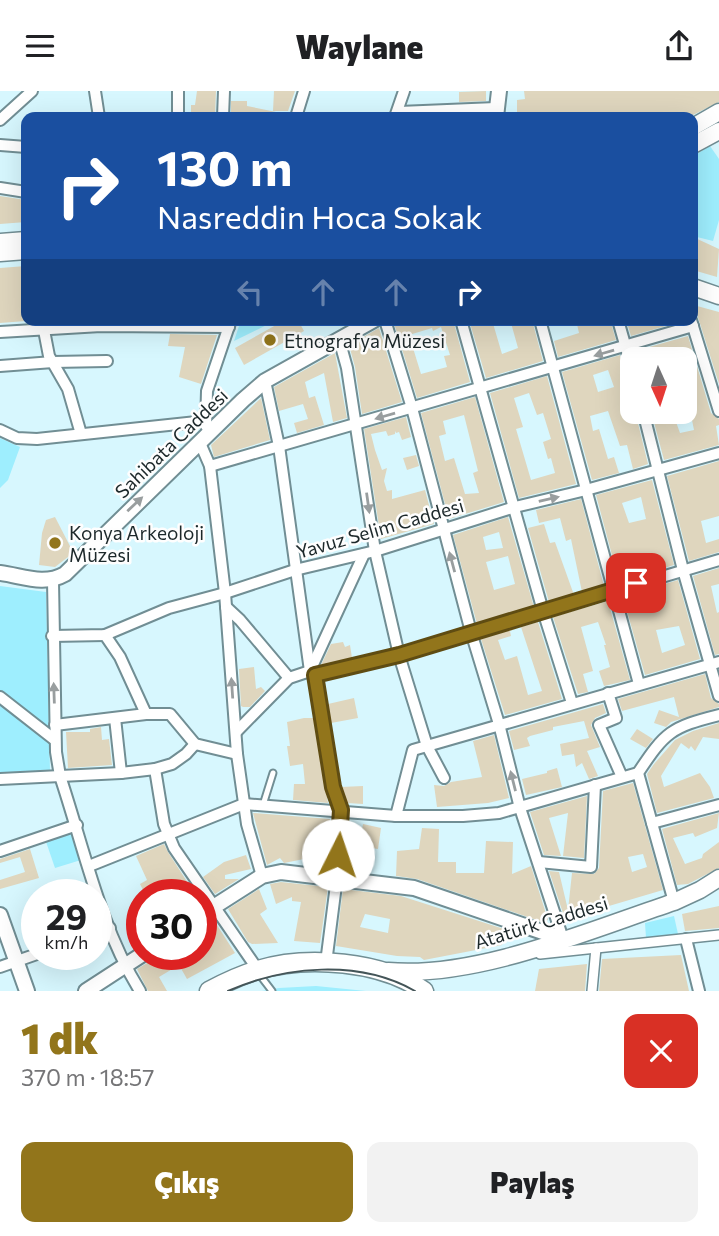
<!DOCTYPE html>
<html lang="tr">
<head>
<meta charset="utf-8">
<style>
	:root { --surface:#fff; --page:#f2f2f2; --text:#202124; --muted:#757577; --accent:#92751b }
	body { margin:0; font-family:Commissioner,sans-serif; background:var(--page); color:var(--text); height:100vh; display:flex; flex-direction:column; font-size:26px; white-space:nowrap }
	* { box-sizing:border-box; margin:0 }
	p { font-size:23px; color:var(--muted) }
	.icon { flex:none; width:38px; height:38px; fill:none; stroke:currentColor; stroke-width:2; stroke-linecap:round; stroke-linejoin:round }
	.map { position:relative; height:900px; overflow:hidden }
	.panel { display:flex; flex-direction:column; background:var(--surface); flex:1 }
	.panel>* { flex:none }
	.top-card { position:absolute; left:21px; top:21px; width:677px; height:214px; border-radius:14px; box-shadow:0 7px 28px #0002; background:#1a4fa0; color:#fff; overflow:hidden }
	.needle { width:46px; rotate:177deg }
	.fabs { position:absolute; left:620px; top:256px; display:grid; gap:14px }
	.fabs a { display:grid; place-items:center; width:77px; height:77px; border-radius:14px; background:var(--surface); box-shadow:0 7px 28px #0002; font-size:35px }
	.speed { position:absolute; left:21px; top:788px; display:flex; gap:14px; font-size:35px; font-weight:700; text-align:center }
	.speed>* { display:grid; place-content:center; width:91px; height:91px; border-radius:50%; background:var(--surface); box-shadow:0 7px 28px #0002; line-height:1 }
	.speed small { font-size:18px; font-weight:400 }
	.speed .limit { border:10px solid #d22; background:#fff; color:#111 }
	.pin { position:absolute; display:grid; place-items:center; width:60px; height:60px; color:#fff; margin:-30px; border-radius:14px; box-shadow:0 4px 10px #0006 }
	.me { position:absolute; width:77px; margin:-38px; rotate:4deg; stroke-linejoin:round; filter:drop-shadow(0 0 5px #0008) }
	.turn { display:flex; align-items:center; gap:24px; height:147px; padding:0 21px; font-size:32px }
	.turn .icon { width:91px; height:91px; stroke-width:2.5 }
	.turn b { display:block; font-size:49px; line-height:60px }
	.lanes { display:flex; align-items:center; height:66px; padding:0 21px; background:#0003; justify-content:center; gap:35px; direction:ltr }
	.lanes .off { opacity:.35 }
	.round { display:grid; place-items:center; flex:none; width:74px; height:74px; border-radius:14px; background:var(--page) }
	.summary { display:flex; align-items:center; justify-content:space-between; height:119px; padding:0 21px }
	h1 { font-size:42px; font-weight:800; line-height:52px; color:var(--accent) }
	.button { display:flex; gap:14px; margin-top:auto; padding:14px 21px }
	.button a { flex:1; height:80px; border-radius:14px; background:var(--accent); color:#fff; font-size:28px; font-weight:800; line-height:80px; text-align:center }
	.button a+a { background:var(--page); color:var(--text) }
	header { display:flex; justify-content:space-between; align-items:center; height:91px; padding:0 21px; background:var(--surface); font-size:32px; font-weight:800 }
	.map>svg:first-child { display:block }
	.green { fill:#9eeefe }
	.building { fill:#dfd6be; fill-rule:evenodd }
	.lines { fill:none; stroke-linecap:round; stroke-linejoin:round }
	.service-casing { stroke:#718e94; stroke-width:9 }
	.pedestrian-casing { stroke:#718e94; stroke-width:12 }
	.minor-casing { stroke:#718e94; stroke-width:14 }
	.tertiary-casing { stroke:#718e94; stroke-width:18 }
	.secondary-casing { stroke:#718e94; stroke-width:19 }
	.primary-casing { stroke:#718e94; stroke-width:21 }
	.service { stroke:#fff; stroke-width:5 }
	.pedestrian { stroke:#fff; stroke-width:9 }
	.minor { stroke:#fff; stroke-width:10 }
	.tertiary { stroke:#fff; stroke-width:14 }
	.secondary { stroke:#fff; stroke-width:16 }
	.primary { stroke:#fff; stroke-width:18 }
	.tram { stroke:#445558; stroke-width:2 }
	.oneway { fill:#999e9f }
	.route-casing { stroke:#5f4c12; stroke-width:18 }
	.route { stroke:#92751b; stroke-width:12 }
	.poi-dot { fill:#92751b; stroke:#fefefe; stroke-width:2.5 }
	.labels { text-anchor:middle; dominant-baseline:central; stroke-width:5; stroke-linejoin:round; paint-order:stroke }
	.poi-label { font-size:19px; fill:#1c282a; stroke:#fefefe; text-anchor:start }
	.street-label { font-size:19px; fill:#1c282a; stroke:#fefefe }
</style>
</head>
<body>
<header><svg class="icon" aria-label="menu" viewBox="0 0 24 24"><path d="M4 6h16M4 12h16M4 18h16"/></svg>Waylane<svg class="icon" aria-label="share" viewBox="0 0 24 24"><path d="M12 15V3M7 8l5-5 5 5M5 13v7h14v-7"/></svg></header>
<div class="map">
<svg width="719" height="900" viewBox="0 0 719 900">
	<rect width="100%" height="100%" fill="#d7f7fe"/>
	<g class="green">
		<path d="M710 55 719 68V129L713 150 693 145V65Z"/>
		<path d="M241 229H277L234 250Z"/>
		<path d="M0 347 20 356 8 389 0 397Z"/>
		<path d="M0 495 46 501 50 681H0Z"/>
		<path d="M69 734 81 769 55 777 43 742Z"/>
		<path d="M674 825 678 843 646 847 645 832Z"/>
		<path d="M316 895 366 900H262L279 897Z"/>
	</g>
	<g class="building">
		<path d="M197 0H216L215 26H191V14H195Z"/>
		<path d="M274 0H295L288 20H273Z"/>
		<path d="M486 0V10L459 11V1Z"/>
		<path d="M524 0H719V11L689 26H517V9L525 8Z"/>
		<path d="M231 10H247V15L286 23 285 26H231Z"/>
		<path d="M0 105 26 109V131L0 133Z"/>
		<path d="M693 146 719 158 717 186 693 179Z"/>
		<path d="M26 175V230L0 232V177Z"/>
		<path d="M697 215 719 221V293L696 220Z"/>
		<path d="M285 229H298L304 240 244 274 235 257Z"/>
		<path d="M393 229H453L470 291 417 307ZM441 236 450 264 444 265 447 276 421 283 409 244 432 237 433 240Z"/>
		<path d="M469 229H492L502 263 518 257 511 232 532 229 543 270 486 287Z"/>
		<path d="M576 229H610L616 249 558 266 554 250 579 242Z"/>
		<path d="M626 229H683V230L631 245Z"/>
		<path d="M379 237 402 311 362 323 355 276 349 254Z"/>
		<path d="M170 243 217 244 201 293 179 286 185 256 168 255Z"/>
		<path d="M688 245 711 322 719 328V334L716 335 719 354 664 369 651 320H672L680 342 694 339 687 304 692 302 684 280V265L681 266 679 259 663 263 664 268H637L635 260Z"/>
		<path d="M335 262 347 327 333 331 324 282 305 291 309 307 315 305 324 334 297 342 294 332 308 328 303 313 279 320 274 296Z"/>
		<path d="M620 264 632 305V320H635L648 373 633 378 627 354 620 355 608 320 590 325 593 340 599 338 608 368 614 366 619 382 592 389 562 281ZM608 279 614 296 598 301 593 284Z"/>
		<path d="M547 285 576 393 519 407 490 302ZM529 302 537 324 543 322 551 348 543 351 548 368 551 367 555 382 531 389 516 338 523 336 514 307Z"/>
		<path d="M475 306 504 411 449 428 421 322ZM464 324 478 380 473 382 479 402 465 403 454 367 445 370 439 345 446 343 443 330Z"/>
		<path d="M261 307 270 349 214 366 211 354Z"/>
		<path d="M406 326 411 346 402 349 399 341 396 342 395 340V343L388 345 386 340 371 343 375 359 382 379 387 377 384 390 387 400 392 399V408L425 399 434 433 381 448 364 338Z"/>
		<path d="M416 364 419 375 407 379 403 367Z"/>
		<path d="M719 370V425L701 430 706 452 719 448V461L689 470 667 385Z"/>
		<path d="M652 389 674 474 638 485 635 478 617 483 596 404ZM641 406 646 428 629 432 622 412Z"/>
		<path d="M581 408 604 495 582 501 571 448 566 450 560 427 539 432 536 419Z"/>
		<path d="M55 426 71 457 72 463 55 476 39 474 42 442 46 429Z"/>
		<path d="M508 426 534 516 477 533 453 444ZM499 441 503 457 486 459 483 446ZM508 465 515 493 494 499 486 471Z"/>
		<path d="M544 433 550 452 555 451 574 504 549 511 528 437Z"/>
		<path d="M719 477V493L711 495 717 522 719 521V563L715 564 693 485Z"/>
		<path d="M678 489 700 568 645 584 623 506ZM679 535 685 554 662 562 656 539Z"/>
		<path d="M608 510 630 589 604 595 599 580 610 576 604 554H606L598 531 581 536 593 580 583 583 588 601 578 603 553 526Z"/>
		<path d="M538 531 562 608 505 624 481 548ZM521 536 542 600 528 604 517 565 505 569 498 549 511 545 510 540Z"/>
		<path d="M343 551 345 556 350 554 352 567 321 574 331 553Z"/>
		<path d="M254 576 256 598 261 596 265 600 250 616H243L241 615 239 578Z"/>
		<path d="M705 583 711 607 719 613V616L671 631 666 636 654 632 659 619 679 626 674 606 622 620 618 608Z"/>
		<path d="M354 607 358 627 331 632 328 613Z"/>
		<path d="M603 613 606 622 595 627 591 634 600 656 587 660 598 685 589 688 582 672 576 676 574 663 562 665 560 653 589 647 584 630 553 636V639L530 645 527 647 530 655 514 659 509 640Z"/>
		<path d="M304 627H314L328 712 293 709 294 693H305L303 673 290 675 287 655H290L287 631Z"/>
		<path d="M719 632V648L703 646 695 660 691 655 689 658 681 652 661 685 664 696 700 682 710 696 714 707 657 722 647 683 654 673 675 649 693 640Z"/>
		<path d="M101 636 102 649 109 648 112 674 68 677 66 641H90V638Z"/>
		<path d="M637 638 653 648 646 657 630 648Z"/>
		<path d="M494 644 509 707 488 712 437 716 434 694 444 695 451 691 482 686 473 650Z"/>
		<path d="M557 677 562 696 526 704 522 688 547 682V680Z"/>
		<path d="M633 692 663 799 565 828 549 780 559 781 568 819 572 782 594 783 599 777 603 700ZM643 763 647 776 632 781 628 766Z"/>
		<path d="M363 695V713L347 712 341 696Z"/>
		<path d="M587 705 584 767 563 765 568 722 549 727 561 765 544 764 530 721Z"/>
		<path d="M253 722 330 728 324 764 284 772 280 767 267 774Z"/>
		<path d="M719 722 717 737 695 746 693 742 673 747 685 773 702 767 703 763 719 751V777L688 793 677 794 662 738Z"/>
		<path d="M363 733 381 737 378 758 359 755Z"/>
		<path d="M422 737 439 738 438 771H456V782H484L486 750 513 751 512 783 531 775 548 829 542 831 417 788 396 785 397 760 419 758Z"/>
		<path d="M164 753 168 761 195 803H174L179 801 172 790 158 799 161 803H145L140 793 147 789 136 765Z"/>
		<path d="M30 758 39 787 0 798V789L25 781 20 766 0 772V768Z"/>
		<path d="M246 764 251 778 225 784V788H239L215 803 203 786 224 771Z"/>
		<path d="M281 791 328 796 320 852 294 850 301 811 292 810V806L276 813 270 793Z"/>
		<path d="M259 798 267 818 260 823 278 852 252 853 248 851 228 818Z"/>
		<path d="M343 798 401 805 504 838 502 854 424 869 420 866 397 865 336 855ZM365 823 390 828 388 842 360 836Z"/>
		<path d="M719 815V837L685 840 682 823Z"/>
		<path d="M213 828 235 862 187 888 179 874 159 886 167 900H148L137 878 149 871 153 863H201V835Z"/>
		<path d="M681 864 689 900H599L602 868Z"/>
		<path d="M587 873 585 900H535L539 878Z"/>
	</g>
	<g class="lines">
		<g class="service-casing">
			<g id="service">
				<path d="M263 714 273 682"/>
				<path d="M259 883 272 900"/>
			</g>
		</g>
		<g class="pedestrian-casing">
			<g id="pedestrian">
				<path d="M540 863 719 844"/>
				<path d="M592 900 596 857"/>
			</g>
		</g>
		<g class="minor-casing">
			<g id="minor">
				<path d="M95 0 99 26"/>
				<path d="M399 21 496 17"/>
				<path d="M178 26V0"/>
				<path d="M223 26 224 0"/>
				<path d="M296 26 304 0"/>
				<path d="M395 26 404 0"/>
				<path d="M0 29 32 0"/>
				<path d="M0 54 26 56"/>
				<path d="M0 97 26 101"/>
				<path d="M42 229 49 265 68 298 81 343"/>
				<path d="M385 229 412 317 471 541 499 633 520 717 563 848"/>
				<path d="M461 229 543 520 572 612"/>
				<path d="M540 229 639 593"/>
				<path d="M618 229 632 278"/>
				<path d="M691 229 719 320"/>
				<path d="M0 241 101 235 229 236"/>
				<path d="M339 248 347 277 375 460 399 564 427 655 444 687"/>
				<path d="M0 275 53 271 107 270"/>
				<path d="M265 290 279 355 310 580 315 584 333 696 341 719 337 786 326 872"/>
				<path d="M643 320 683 479 719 605"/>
				<path d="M206 335 207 300 231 229"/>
				<path d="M0 339 17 347 37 348 206 330"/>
				<path d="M200 352 210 375 225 502 237 663 247 733 262 785"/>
				<path d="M210 375 693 235"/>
				<path d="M53 490 56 661 60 685C84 757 100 836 140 900"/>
				<path d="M226 516 240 529 289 587"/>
				<path d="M105 544 120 566 146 623"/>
				<path d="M52 545 105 544 169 517 225 502 295 479 375 460 515 416 586 399 719 362"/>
				<path d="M315 584 399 564 719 469"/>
				<path d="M608 602 616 627 599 634 622 686"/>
				<path d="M0 606 55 649"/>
				<path d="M115 627 121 682"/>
				<path d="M55 634 146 623H170L195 653 237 663"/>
				<path d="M236 641 289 587 310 580 364 463"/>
				<path d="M155 678 164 733 174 757 258 879"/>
				<path d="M0 688 121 682 155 678 172 673 186 663 195 653"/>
				<path d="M396 725 413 659 719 571"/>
				<path d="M652 732 719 714"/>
				<path d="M0 760 77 734"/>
				<path d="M539 771 591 776 595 694"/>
				<path d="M89 775 244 713 396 725H463L499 722 638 682"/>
				<path d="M674 811 638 682C665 641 671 636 719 624"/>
				<path d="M96 842 110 837"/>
				<path d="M686 848 699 900"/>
				<path d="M0 876 37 863"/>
			</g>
		</g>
		<g class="tertiary-casing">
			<g id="tertiary">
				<path d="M496 26 499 0"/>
				<path d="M0 482C23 485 44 495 65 483L243 309 265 290 374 229"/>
				<path d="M0 824 27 900"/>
				<path d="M201 824 262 785 281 781 414 797 563 848"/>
				<path d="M86 900 143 863"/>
			</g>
		</g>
		<g class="secondary-casing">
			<g id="secondary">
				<path d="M693 36 719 21"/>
				<path d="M693 54 719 40"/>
				<path d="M0 151 26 149"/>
				<path d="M0 162 26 160"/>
				<path d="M693 196 719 205"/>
				<path d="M388 880C476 888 590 839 674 811L700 799 719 787"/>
			</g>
		</g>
		<g class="primary-casing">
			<path id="primary" d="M209 900C224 892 241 884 258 879 307 864 382 870 424 900"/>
		</g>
		<use href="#service" class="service"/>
		<use href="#pedestrian" class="pedestrian"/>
		<use href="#minor" class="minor"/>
		<use href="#tertiary" class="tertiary"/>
		<use href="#secondary" class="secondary"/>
		<use href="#primary" class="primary"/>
		<path class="tram" d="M228 900C284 875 359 868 415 900"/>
	</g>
	<defs><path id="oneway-solid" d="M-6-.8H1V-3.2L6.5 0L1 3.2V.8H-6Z" transform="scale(1.75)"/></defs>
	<g class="oneway">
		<use href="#oneway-solid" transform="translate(604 262) rotate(164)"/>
		<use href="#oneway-solid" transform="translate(385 325) rotate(164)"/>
		<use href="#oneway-solid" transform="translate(549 408) rotate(-13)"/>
		<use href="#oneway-solid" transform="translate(368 412) rotate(82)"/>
		<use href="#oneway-solid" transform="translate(135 413) rotate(-43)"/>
		<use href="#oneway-solid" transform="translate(452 471) rotate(-105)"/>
		<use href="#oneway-solid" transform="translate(232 597) rotate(-94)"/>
		<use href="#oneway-solid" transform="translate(54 602) rotate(-92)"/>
		<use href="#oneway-solid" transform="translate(513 690) rotate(-104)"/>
	</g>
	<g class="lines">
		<g class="route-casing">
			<path id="route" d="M338 764 341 719 333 696 315 584 399 564 636 492"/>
		</g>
		<use href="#route" class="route"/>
	</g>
	<g class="poi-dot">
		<circle cx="270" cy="249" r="7"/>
		<circle cx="55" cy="452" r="7"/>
	</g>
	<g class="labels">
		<g class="poi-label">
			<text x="284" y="249">Etnografya Müzesi</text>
			<text x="69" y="441">Konya Arkeoloji<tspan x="69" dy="22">Müzesi</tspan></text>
		</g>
		<g class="street-label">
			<text transform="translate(171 352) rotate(-44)">Sahibata Caddesi</text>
			<text transform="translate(380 437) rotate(-16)">Yavuz Selim Caddesi</text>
			<text transform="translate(541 831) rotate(-17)">Atatürk Caddesi</text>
		</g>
	</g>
</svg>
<div class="fabs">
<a><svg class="needle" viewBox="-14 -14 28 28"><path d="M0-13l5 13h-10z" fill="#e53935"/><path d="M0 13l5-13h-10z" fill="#757577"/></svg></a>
</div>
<div class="speed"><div>29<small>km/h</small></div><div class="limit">30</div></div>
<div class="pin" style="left:636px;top:492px;background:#d93025"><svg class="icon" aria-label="arrive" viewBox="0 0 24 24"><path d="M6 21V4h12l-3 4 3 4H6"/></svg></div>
<svg class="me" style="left:338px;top:764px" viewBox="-20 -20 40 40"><circle r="19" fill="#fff"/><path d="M0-13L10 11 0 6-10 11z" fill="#92751b"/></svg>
<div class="top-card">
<div class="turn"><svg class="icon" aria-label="right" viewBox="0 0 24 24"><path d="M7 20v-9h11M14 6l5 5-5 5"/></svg><div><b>130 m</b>Nasreddin Hoca Sokak</div></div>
<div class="lanes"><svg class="icon off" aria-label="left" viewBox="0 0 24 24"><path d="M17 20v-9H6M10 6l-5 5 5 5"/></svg><svg class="icon off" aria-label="ahead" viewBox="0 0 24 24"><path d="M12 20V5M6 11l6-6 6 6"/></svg><svg class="icon off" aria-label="ahead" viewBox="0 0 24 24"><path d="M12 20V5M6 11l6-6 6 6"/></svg><svg class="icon" aria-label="right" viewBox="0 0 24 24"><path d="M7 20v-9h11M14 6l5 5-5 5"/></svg></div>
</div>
</div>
<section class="panel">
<div class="summary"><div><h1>1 dk</h1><p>370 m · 18:57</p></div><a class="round" style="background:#d93025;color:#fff"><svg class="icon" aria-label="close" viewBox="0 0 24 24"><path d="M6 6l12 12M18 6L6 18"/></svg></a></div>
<div class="button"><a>Çıkış</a><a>Paylaş</a></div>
</section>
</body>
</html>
